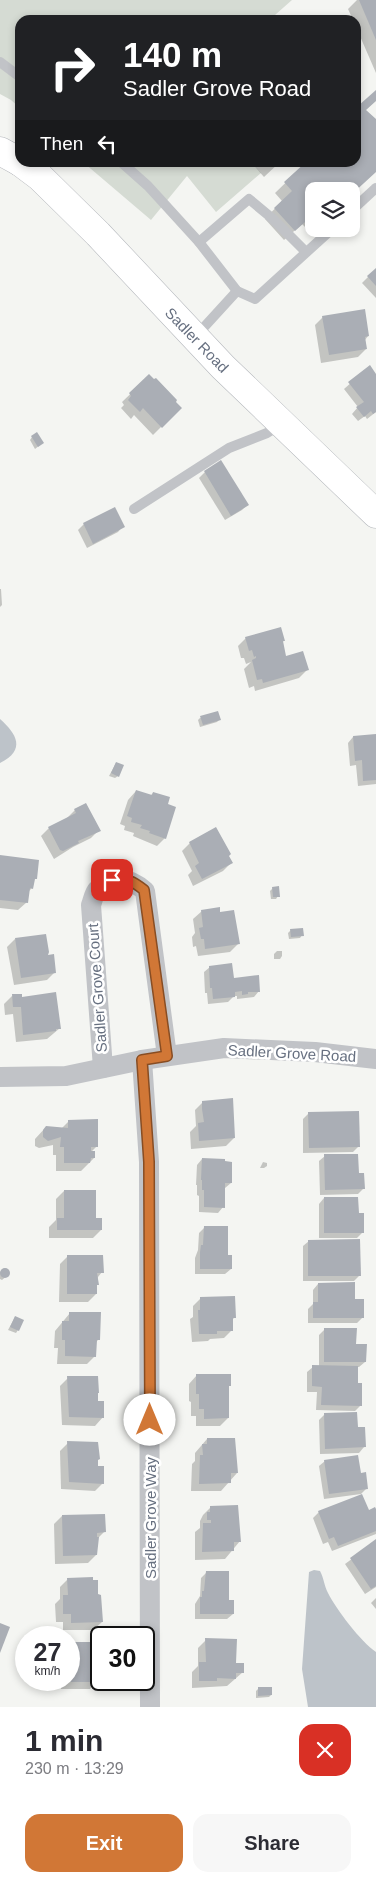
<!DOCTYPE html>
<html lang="en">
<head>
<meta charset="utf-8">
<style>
	:root { --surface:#fff; --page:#f7f7f7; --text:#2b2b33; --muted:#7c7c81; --accent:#d17736 }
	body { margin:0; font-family:Helvetica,sans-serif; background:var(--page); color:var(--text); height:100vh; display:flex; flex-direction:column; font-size:19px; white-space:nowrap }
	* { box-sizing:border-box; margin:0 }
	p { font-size:16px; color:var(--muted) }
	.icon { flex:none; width:28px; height:28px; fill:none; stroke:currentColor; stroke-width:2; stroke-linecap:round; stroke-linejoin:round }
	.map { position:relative; height:1707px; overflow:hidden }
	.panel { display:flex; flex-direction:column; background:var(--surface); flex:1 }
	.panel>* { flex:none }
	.banner { position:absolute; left:15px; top:15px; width:346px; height:152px; border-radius:15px; box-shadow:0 2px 8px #0003; background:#202124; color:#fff; overflow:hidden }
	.tools { position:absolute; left:305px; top:182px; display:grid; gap:10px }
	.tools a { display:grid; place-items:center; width:55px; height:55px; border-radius:10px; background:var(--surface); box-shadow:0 2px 8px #0003; font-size:25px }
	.speed { position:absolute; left:15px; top:1626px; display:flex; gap:10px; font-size:25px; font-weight:700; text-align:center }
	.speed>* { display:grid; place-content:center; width:65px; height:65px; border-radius:50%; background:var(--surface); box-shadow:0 2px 8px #0003; line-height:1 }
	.speed small { font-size:12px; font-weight:400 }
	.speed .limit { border:2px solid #111; border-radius:8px; background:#fff; color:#111 }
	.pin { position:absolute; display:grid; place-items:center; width:42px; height:42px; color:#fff; margin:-21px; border-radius:10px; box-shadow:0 2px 8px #0006 }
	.me { position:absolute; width:55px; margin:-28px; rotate:0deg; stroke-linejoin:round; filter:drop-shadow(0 0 4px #0008) }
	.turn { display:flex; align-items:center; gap:18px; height:105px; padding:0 25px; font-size:22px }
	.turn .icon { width:65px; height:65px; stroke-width:2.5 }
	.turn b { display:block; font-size:35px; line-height:42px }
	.then { display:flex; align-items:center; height:48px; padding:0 25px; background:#0003; gap:10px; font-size:19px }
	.round { display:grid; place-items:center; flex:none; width:52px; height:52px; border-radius:15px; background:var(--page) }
	.head { display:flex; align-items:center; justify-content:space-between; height:85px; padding:0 25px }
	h1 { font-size:30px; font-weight:700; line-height:38px }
	.cta { display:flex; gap:10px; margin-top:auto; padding:10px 25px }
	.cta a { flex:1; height:58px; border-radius:15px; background:var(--accent); color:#fff; font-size:20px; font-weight:700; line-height:58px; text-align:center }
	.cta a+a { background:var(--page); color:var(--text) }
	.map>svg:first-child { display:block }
	.green { fill:#d5dbd3 }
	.water { fill:#bdc3c9 }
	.shadow { fill:#0003 }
	.building { fill:#aaaeb5 }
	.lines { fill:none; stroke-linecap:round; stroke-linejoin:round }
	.secondary-casing { stroke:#b3b6bb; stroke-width:29 }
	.lane { stroke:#c1c3c7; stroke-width:10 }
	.street { stroke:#c1c3c7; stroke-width:20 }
	.secondary { stroke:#fff; stroke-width:28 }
	.route-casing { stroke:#884d23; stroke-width:12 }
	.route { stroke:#d17736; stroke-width:9 }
	.labels { text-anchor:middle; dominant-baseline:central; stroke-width:5; stroke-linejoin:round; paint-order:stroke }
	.street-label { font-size:15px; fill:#677080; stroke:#fff }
</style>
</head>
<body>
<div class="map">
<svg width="376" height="1707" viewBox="0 0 376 1707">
	<rect width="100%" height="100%" fill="#f4f5f2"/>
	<g class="green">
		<path d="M0 0H292L275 15 277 20H20V108L11 100 0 94Z"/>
		<path d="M84 163H252L261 173 216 212 187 176 151 220Z"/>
	</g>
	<g class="water">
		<path d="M0 719C17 734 26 750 0 763Z"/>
		<path d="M314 1570 320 1571C324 1578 324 1586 328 1593 336 1609 361 1642 376 1652V1707H308L302 1669 309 1572Z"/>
	</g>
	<g class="shadow">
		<path d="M357 0H376V73L356 27V20H353L348 9Z"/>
		<path d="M376 92V100L364 111 376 121V171L351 191H314V229L310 232 302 224 284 240 265 219 282 201 275 193 307 162H356L358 108Z"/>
		<path d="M233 162H242L237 167Z"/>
		<path d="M251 162H280L264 177Z"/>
		<path d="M376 269V298L362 283Z"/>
		<path d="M323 317 368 336 365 340 366 349 358 357 321 363 315 325Z"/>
		<path d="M369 367 376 376V412L367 419 365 416 358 421 352 414 358 407 344 389Z"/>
		<path d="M149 376 180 408 153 435 134 415 131 419 121 408 124 405 122 402Z"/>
		<path d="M32 437 40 445 35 449 30 440Z"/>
		<path d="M205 472 247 505 242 510 225 520 199 478Z"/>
		<path d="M115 509 123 526 118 532 87 548 78 530 84 524Z"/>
		<path d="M0 589H1L2 605 0 607Z"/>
		<path d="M246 638 284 641 282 642 285 658 307 670 299 678 255 691 254 686 249 688 244 669 251 662 246 664 244 658H241L238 646Z"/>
		<path d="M217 713 219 720 217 722 200 727 198 720 200 718Z"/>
		<path d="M376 735V784L358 786 356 765 350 766 348 743 353 737Z"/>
		<path d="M116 763 118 776 115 778 109 776Z"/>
		<path d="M136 791 150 796 153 793 165 838 157 846 133 836 134 833 124 830 125 826 120 824 128 800Z"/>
		<path d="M75 810 99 830 91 838 73 847 54 859 41 836 49 828 66 819Z"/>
		<path d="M190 843 228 856 231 863 223 871 193 886 188 875 192 871 182 851Z"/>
		<path d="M0 856 33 881 32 888 28 892 27 902 18 910 0 908Z"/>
		<path d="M273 888 278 896 276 899H271L270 891Z"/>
		<path d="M202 911 219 913 238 944 230 952 198 956 196 946 193 947 192 937 195 933 193 919Z"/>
		<path d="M291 930 302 935 300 938 289 939 288 933Z"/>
		<path d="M15 939 46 957 55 972 47 980 14 985 7 947Z"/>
		<path d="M277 951H282V956L280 959H274V954Z"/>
		<path d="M210 967 233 979 259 991 254 997 237 999V996H234L228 1002 208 1004 207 993H205L204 972Z"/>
		<path d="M12 996 21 998 60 1028 47 1039 16 1042 13 1014 5 1015 4 1004Z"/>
		<path d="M203 1102 234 1138 226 1146 191 1149 190 1132 196 1126 195 1110Z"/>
		<path d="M309 1113 358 1147 353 1152 303 1153V1119Z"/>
		<path d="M69 1121 97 1146 91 1152 94 1158 81 1171H56V1155H53V1145L39 1148 35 1146V1139L46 1127 61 1129Z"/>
		<path d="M325 1156 358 1175 364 1188 358 1194 320 1195 319 1161Z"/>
		<path d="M202 1159 231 1183 225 1188 223 1207 218 1213 199 1212V1196L197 1195V1185H196L197 1165Z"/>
		<path d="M263 1162 267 1163V1166L264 1168H260Z"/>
		<path d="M64 1191 94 1219 101 1230 93 1238H49V1227L56 1220V1199Z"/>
		<path d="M324 1198 357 1214 363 1232 357 1238H319V1204Z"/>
		<path d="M205 1227 231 1269 225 1274H195V1258L198 1250 199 1233Z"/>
		<path d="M309 1241 359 1276 354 1281H303V1246Z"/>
		<path d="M68 1256 102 1272 98 1277 96 1294 88 1302H59L60 1264Z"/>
		<path d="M5 1268 9 1272 8 1275 2 1280 0 1279V1272Z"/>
		<path d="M318 1284 354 1301 363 1317 357 1323H308V1309L313 1304V1290Z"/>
		<path d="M201 1298 234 1318 232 1320V1330L224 1338 210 1339 208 1341 192 1342 190 1319 193 1317V1306Z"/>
		<path d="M70 1313 99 1339 95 1343V1356L87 1364H57L58 1348H54L55 1331Z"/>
		<path d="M15 1317 18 1330 16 1333 8 1330Z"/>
		<path d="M325 1329 355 1345 365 1362 359 1367H357V1384L361 1405 355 1411 316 1410 317 1392H307V1372L313 1367H319V1335Z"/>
		<path d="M197 1375 227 1387 228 1418 220 1426H196V1416H191V1402L189 1401V1384Z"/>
		<path d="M68 1378 97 1394V1402L103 1417 95 1426 62 1425 60 1386Z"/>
		<path d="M324 1415 356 1428 364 1447 359 1453 320 1454 319 1420Z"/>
		<path d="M207 1439 237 1473 221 1491H191L192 1464 195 1461V1453Z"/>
		<path d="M68 1443 103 1483 95 1491 61 1489 60 1451Z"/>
		<path d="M325 1461 360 1474 367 1488 361 1494 324 1499 319 1466Z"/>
		<path d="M211 1507 240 1541 225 1559 195 1560V1532L200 1528V1521L203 1515Z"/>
		<path d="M319 1512H376V1534L332 1551 328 1542 323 1544 313 1518Z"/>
		<path d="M62 1516 104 1532 97 1539 96 1555 88 1563 55 1564 54 1524Z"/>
		<path d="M376 1541V1587L365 1594 345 1564Z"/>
		<path d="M206 1573 228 1601 233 1614 227 1619H195V1604L200 1596 201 1578Z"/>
		<path d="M68 1579 102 1622 93 1630H63V1622H56L55 1604 60 1599V1587Z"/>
		<path d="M376 1598V1609L371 1603Z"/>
		<path d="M206 1640 243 1672 227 1686 192 1688V1672L198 1666V1648Z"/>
		<path d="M70 1643H101V1662L99 1664 98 1681 90 1689H61V1680H69V1645Z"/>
		<path d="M258 1689 271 1695 269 1697 256 1698V1691Z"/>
	</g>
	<g class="building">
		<path d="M359 0H376V40Z"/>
		<path d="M376 90V101L366 110 376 119V172L351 195V191H314V214L295 231 274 208 292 191 284 182 306 162H356V104L358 106Z"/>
		<path d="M376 268V286L367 276Z"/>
		<path d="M365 309 369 336 365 337 367 349 329 355 322 316Z"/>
		<path d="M370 365 376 374V412L373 414 371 411 364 417 356 407 364 402 348 382Z"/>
		<path d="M149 374 154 379 156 378 177 400 176 402 182 408 162 428 143 408 140 412 128 400 131 396 129 393Z"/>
		<path d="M37 432 44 443 38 447 31 436Z"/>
		<path d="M221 460 249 505 231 516 204 471Z"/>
		<path d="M115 507 125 527 93 544 83 523Z"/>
		<path d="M281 627 285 641H283L286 656 303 651 309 670 263 683 262 679 257 680 252 660 256 658V656L254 657 252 650 249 651 245 637Z"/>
		<path d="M218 711 221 720 203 725 200 716Z"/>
		<path d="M376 734V780L363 781 362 760 355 761 353 736Z"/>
		<path d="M116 762 124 765 119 777 111 773Z"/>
		<path d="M136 790 152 795 153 792 170 797 168 804 176 807 166 839 149 833 150 831 140 828 142 825 131 822 132 818 127 816Z"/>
		<path d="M86 803 101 831 78 841 79 843 63 851 60 850 48 827 76 813 74 809Z"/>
		<path d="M216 827 231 854 229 856 233 863 202 879 195 866 199 863 189 842Z"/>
		<path d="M0 855 39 860 37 879H35L33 889 30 888 28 903 0 900Z"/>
		<path d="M279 886 280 897H273L272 887Z"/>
		<path d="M220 907V912L234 910 240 944 205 949 204 939H201L199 928 203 927 201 910Z"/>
		<path d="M303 928 304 936 291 937 290 929Z"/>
		<path d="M46 934 49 952 48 955 54 954 56 973 21 978 15 938Z"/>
		<path d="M232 963 234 978 259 975 260 992H248V994L242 995V991L235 992V997L213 999 212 988H210L209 966Z"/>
		<path d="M56 992 61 1029H56V1031L23 1035 21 1007H13L12 994H22V997Z"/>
		<path d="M233 1098 235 1138 199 1141 198 1123 204 1122 202 1109V1101Z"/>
		<path d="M359 1111 360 1147 309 1148 308 1112Z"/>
		<path d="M98 1119V1147H91V1151H95V1158H91L90 1163H64V1147H60L61 1137 48 1141 43 1137V1130L46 1126 68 1128V1120Z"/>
		<path d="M324 1154H358L359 1173H364L365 1189 325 1190Z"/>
		<path d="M202 1158 225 1159V1161L232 1162V1183H225V1208L204 1207V1190H202V1180H201Z"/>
		<path d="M64 1190H96V1218H102V1230H57V1218H64Z"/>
		<path d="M324 1197H358L359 1213H364V1233H324Z"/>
		<path d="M204 1226H228V1255H232V1269H200V1252L201 1245H203Z"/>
		<path d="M360 1239 361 1276H308V1240Z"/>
		<path d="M67 1255H103L104 1273H97L99 1285H97V1294H67Z"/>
		<circle cx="5" cy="1273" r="5"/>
		<path d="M355 1282V1299H364V1318H313V1302H318V1283Z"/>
		<path d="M235 1296 236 1318H233V1331H217V1334H199L198 1310H200V1297Z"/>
		<path d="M69 1312H101L100 1340H97L96 1357 65 1356V1340H62V1321H69Z"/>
		<path d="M15 1316 24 1320 19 1331 10 1327Z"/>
		<path d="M324 1328H357L356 1344H367L366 1362H324Z"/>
		<path d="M312 1365 358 1366V1383H362V1406L321 1405 322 1387 312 1386Z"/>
		<path d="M196 1374H231V1386H229V1418L204 1419V1409H199V1394H196Z"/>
		<path d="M67 1376H98L99 1393H98V1401H104V1418L69 1417Z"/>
		<path d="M357 1412 358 1427H365L366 1447 325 1449 324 1413Z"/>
		<path d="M207 1438H235L238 1473H231V1483L199 1484 200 1455H203L202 1444H207Z"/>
		<path d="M67 1441 98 1442 100 1459 98 1460V1466H104V1484L69 1482Z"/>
		<path d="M358 1455 361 1473 366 1472 368 1489 329 1494 324 1460Z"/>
		<path d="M362 1494 369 1510 375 1507 376 1509V1531L338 1546 334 1537 329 1539 318 1511Z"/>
		<path d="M238 1505 241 1542H234V1551L202 1552 203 1523H211V1520H207V1512H210V1506Z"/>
		<path d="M105 1514 106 1532 97 1533V1537H99L97 1555 63 1556 62 1515Z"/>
		<path d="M376 1539V1586L371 1589 350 1558Z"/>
		<path d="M206 1571H229V1600H234V1614H200V1597H202V1591H204Z"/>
		<path d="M93 1577V1580H98V1594L101 1595 103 1622 71 1623V1614H63V1595H68L67 1578Z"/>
		<path d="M0 1623 10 1627 0 1653Z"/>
		<path d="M205 1638 237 1639 236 1663H244V1673H236V1679L217 1678V1681H199V1662H206Z"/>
		<path d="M70 1642H101V1660H99V1664H101L99 1682H69Z"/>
		<path d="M258 1687H272V1695L258 1696Z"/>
	</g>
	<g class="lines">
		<g class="secondary-casing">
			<g id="secondary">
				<path d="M0 151 20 162"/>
				<path d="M20 162 40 177 98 234 223 367 376 514"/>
			</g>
		</g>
		<g class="lane">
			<path d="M0 62 20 77"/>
			<path d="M121 162 148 186 199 242"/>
			<path d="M351 211 376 188"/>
			<path d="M306 252 273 219 249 199 199 242 237 291 255 299 332 229"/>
			<path d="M195 337 237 291"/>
			<path d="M134 509 229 448 267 433 282 424"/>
		</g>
		<g class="street">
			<path d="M142 1060 149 1162 150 1707"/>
			<path d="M103 1068 91 905C93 900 94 893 97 890 113 873 130 878 145 891L167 1056"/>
			<path d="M0 1077 66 1076 142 1060 224 1048 315 1052 376 1059"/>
		</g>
		<use href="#secondary" class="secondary"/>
	</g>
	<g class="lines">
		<g class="route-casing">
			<path id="route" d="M112 880C126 877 134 882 144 890L167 1056 142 1060 149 1162 150 1420"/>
		</g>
		<use href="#route" class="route"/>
	</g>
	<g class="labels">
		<g class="street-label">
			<text transform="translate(197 340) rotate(46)">Sadler Road</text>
			<text transform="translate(97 988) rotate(-94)">Sadler Grove Court</text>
			<text transform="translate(292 1053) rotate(3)">Sadler Grove Road</text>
			<text transform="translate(150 1518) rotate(-90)">Sadler Grove Way</text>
		</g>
	</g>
</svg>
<div class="tools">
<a><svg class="icon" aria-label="layers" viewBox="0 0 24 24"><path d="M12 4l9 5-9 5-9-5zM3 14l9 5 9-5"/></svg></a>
</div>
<div class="speed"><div>27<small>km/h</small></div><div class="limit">30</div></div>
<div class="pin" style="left:112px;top:880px;background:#d93025"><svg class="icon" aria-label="arrive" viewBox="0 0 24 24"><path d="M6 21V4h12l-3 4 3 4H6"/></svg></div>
<svg class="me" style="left:150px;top:1420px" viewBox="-20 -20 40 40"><circle r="19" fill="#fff"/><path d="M0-13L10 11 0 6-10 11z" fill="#d17736"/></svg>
<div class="banner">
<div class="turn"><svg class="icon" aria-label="right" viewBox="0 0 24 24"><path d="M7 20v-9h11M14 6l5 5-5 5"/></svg><div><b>140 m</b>Sadler Grove Road</div></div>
<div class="then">Then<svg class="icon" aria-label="left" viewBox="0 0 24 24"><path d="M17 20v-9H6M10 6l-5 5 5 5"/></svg></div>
</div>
</div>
<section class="panel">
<div class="head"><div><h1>1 min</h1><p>230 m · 13:29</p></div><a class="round" style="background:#d93025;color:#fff"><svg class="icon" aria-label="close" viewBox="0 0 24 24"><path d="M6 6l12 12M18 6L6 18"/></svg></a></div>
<div class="cta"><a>Exit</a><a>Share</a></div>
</section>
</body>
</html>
